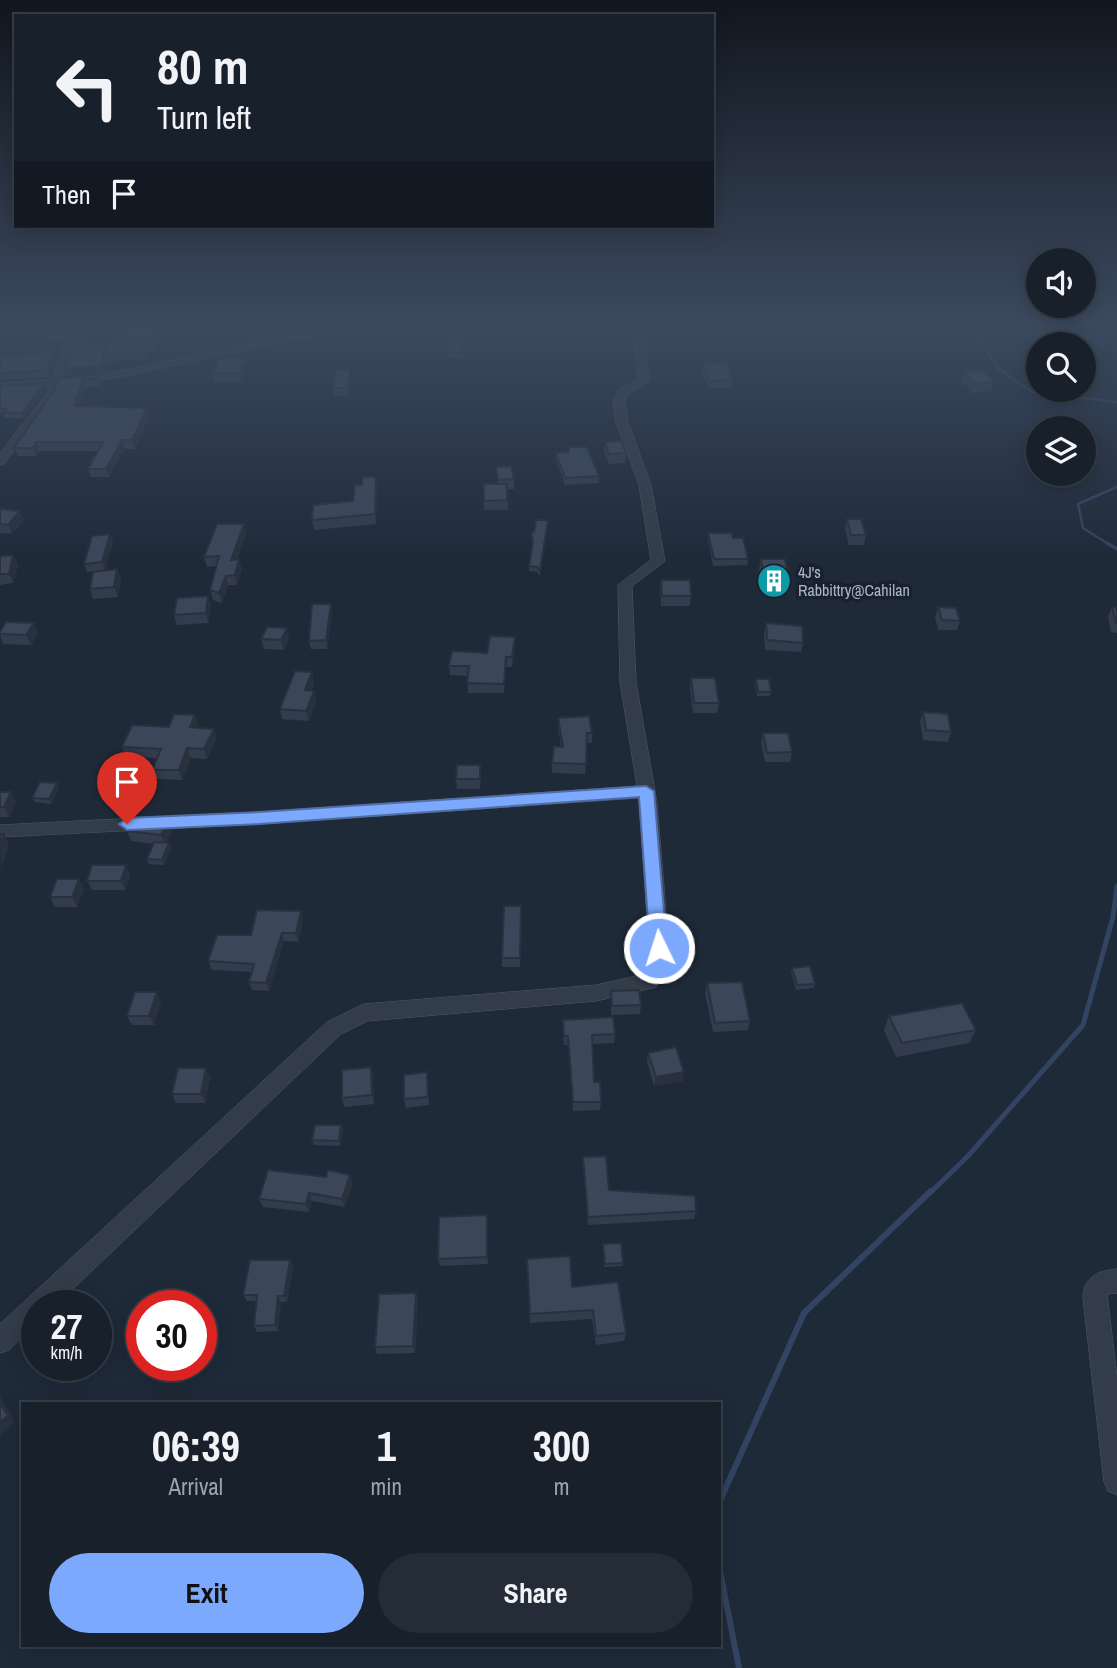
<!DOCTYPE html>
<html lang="en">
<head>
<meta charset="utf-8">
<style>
	:root { --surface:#17202b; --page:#242d37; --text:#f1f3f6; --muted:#9ea3a9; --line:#363e47; --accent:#7ca9fd }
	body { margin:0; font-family:"Archivo Narrow",sans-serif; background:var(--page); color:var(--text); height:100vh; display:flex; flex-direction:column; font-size:26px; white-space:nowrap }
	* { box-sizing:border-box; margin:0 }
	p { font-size:23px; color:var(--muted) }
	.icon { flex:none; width:38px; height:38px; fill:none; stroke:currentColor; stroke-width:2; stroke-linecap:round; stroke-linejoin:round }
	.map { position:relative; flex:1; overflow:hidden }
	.details { position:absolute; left:21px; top:1402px; width:700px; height:245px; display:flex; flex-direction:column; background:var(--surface); border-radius:0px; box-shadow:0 4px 18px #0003,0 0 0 2px var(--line) }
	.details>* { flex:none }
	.hud { position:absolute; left:14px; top:14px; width:700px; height:214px; border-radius:0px; box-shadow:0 4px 18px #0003,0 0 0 2px var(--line); background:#17202b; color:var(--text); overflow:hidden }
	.buttons { position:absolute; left:1026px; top:248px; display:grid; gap:14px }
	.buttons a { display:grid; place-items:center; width:70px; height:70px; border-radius:50%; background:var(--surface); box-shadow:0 4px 18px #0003,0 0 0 2px var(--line); font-size:35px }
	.speed { position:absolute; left:21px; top:1290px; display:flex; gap:14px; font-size:35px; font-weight:700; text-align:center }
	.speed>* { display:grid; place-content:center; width:91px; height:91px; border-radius:50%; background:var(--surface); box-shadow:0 4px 18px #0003,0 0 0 2px var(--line); line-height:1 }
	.speed small { font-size:18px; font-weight:400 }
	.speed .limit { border:10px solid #d22; background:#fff; color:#111 }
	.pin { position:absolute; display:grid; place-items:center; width:60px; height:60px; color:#fff; margin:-72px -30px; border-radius:50% 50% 50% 0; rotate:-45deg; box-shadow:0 0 7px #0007 }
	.pin .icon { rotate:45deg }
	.me { position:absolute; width:77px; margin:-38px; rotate:356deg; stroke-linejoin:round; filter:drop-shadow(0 0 5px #0008) }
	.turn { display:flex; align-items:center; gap:24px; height:147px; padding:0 28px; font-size:32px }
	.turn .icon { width:91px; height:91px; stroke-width:2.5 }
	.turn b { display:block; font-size:49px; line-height:60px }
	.then { display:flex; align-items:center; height:66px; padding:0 28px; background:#0003; gap:14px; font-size:26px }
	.eta { display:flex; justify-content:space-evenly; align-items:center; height:119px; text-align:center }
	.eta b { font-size:42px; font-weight:700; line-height:49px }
	.cta { display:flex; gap:14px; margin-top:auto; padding:14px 28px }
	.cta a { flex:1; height:80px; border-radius:42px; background:var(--accent); color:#111; font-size:28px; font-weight:700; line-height:80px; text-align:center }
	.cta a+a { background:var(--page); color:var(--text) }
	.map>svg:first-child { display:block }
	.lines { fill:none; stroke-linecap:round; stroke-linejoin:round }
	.stream-far3 { stroke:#324462; stroke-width:2.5 }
	.stream-far2 { stroke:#324462; stroke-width:3.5 }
	.stream-far1 { stroke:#324462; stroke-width:5 }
	.stream { stroke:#324462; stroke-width:6 }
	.street-casing { stroke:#515967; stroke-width:1 }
	.street { fill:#333c49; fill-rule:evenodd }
	.wall { fill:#333c4d }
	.shaded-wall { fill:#29313e }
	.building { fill:#3b4659; stroke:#29313e; stroke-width:2 }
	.route { fill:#7ca9fd; stroke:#516ea4; stroke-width:2 }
	.labels { text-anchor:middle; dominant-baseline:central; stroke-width:7; stroke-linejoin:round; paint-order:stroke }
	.far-poi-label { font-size:16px; fill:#adb6c6; stroke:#19212e; text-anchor:start }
</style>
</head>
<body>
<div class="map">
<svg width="1117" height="1668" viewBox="0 0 1117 1668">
	<rect width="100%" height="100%" fill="#1f2a39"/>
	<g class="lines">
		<g class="stream-far3">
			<path d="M970 327 999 369 1032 392 1117 402"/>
			<path d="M1110 545 1083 528 1078 504 1117 487"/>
		</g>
		<path class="stream-far2" d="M1107 543 1117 549"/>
		<path class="stream-far1" d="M930 1193 968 1156 1083 1025 1113 917 1117 886"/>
		<g class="stream">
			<path d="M719 1503 804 1313 931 1191"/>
			<path d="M719 1566 739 1668"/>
		</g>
		<g class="street-casing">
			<g id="street">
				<path d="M0 327H38L68 335 71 327H81L63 378 120 371 333 327H353L120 377 60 385 55 397 4 464 0 465V453L46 394 49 386 0 389V383L51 379 66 341 38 333 0 331Z"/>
				<path d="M633 327H643L650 381 628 394 625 400 628 422 651 485 665 561 632 586 636 682 657 803 669 948 656 987 596 1001 367 1021 341 1034 55 1306H37V1323L9 1350 0 1353V1324L327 1022 364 1004 596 985 641 975 649 948 639 798 259 824 0 837V825L259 812 637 786 620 682 618 585 651 560 639 485 616 422 613 400 619 390 638 380Z"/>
				<path d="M1117 1269V1293L1107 1294 1117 1377V1495L1108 1491 1104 1482 1083 1298C1083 1278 1098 1270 1117 1269Z"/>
			</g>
		</g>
		<use href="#street" class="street"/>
	</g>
	<g class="wall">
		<path d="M160 327 162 332 157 351 149 352 147 360 106 361 104 370 67 375 65 369 108 348 116 342Z"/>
		<path d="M462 340V358H447V354Z"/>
		<path d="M55 349 57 356 49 377 0 380V356L42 354Z"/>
		<path d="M703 364 732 380 731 388H708L702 371Z"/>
		<path d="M247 367 241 382H214L212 373Z"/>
		<path d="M350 369 351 377 348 396H334L333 388Z"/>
		<path d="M964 371 994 382 991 391 972 393 962 380Z"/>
		<path d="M98 374 101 382 100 386 86 387 80 406 147 408 149 416 135 449H125L109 477H91L88 469 98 451H39L36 456H18L14 448 54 390 59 379Z"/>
		<path d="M0 386 45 389 24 418H5L3 413H0Z"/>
		<path d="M605 442 626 453 625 463 609 464 604 451Z"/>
		<path d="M556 453 599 476V483L565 485 556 460Z"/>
		<path d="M496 467 514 479V489H507L508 510H484V501L498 484Z"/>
		<path d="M362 485 377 486 376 524 314 530 312 520 353 501Z"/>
		<path d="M0 509 20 511 24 520 12 534 0 533Z"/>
		<path d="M847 519 866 535 864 545H849L845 529Z"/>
		<path d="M548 525 540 576 537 572 529 571 532 544 531 532H534Z"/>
		<path d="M708 533 748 559 747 565 713 566 708 540Z"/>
		<path d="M110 534 113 542 105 571 117 569 121 579 118 597 93 599 90 589 96 571 87 572 84 564Z"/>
		<path d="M246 534 237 559 242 569 237 585H228L222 603 213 600 210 590 216 566 207 567 204 557Z"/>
		<path d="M13 555 18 565 13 583 0 585V556Z"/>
		<path d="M761 559 790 583 788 593 764 592 759 569Z"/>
		<path d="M661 580 691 596 690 606H661L660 590Z"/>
		<path d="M211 606 208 623 177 625 174 615Z"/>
		<path d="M938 607 960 621 957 630H938L935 617Z"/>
		<path d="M1112 607 1117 608V633L1111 632 1108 617Z"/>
		<path d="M332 613 327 649H311L309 641Z"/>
		<path d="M34 623 38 633 31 645 3 644 0 634Z"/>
		<path d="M766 623 803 643 801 652 765 650 764 633Z"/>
		<path d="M289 638 284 650 264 649 261 639Z"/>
		<path d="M515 647 512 667H506L504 693H468V676L450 675 449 666Z"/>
		<path d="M691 678 719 703 717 713H693L690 688Z"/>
		<path d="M756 679 771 692 770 696H757L755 684Z"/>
		<path d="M314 682 311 691H314L316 701 309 721 282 719 280 709Z"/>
		<path d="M923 712 951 732 948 742 923 740 920 722Z"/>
		<path d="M195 715 198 724 196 727 217 738 207 759 191 758 182 780 156 779 152 770 157 758 125 757 122 747Z"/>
		<path d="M558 718 592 733V743H587L585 774 552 773V763L561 746 558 728Z"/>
		<path d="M763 733 792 752 790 762H765L761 743Z"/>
		<path d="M481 775 480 789H457L456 779Z"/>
		<path d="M59 788 51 804 35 802 32 798Z"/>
		<path d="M0 792H11L16 802 9 817H0Z"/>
		<path d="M168 821 172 831 166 843H169L171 848 164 865 149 864 147 859 154 844 131 841 127 831Z"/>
		<path d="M130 875 125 890H92L87 881Z"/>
		<path d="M84 888 77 907H55L50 897Z"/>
		<path d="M521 906 520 967H502V958Z"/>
		<path d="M301 911 303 920 298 942 284 941 269 991 252 990 249 982 252 972 212 970 208 961 251 935Z"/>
		<path d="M792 968 815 984 814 988 796 990 791 972Z"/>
		<path d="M707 983 750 1021 748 1030 713 1032 705 993Z"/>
		<path d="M611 991 641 1005 640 1014 611 1015Z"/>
		<path d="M161 1001 154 1025H132L127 1016Z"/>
		<path d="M889 1016 976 1030 969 1043 896 1057 884 1030Z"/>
		<path d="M563 1020 615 1034 614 1043 592 1044 594 1082 601 1102 600 1110 573 1111 568 1045H564Z"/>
		<path d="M648 1053 683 1081 654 1086 647 1061Z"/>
		<path d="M371 1067 373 1076 374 1104 344 1107 342 1098Z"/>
		<path d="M210 1077 205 1103H176L172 1094Z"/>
		<path d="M428 1081 429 1105 406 1108 404 1099Z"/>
		<path d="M341 1125 343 1130 340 1146 314 1145 312 1140Z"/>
		<path d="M583 1157 609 1190 696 1211 694 1219 588 1225Z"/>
		<path d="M353 1183 345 1207 312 1201 309 1212 263 1207 259 1199Z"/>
		<path d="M488 1223V1264L440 1266 438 1259Z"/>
		<path d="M603 1244 623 1263V1266L604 1267Z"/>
		<path d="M527 1259 572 1287 626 1333 624 1341 596 1345 592 1319 530 1323Z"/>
		<path d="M290 1260 293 1267 287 1302H281L278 1331 257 1332 254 1326 257 1301H247L243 1295Z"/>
		<path d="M418 1300 415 1353 377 1354 375 1347Z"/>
	</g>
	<g class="shaded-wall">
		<path d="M160 327 162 332 157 351 156 346Z"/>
		<path d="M147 346 149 352 147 360 145 354Z"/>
		<path d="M55 349 57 356 49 377 47 370Z"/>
		<path d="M104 355 106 361 104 370 67 375 65 369Z"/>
		<path d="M246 358 247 367 241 382 239 373Z"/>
		<path d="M350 369 351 377 348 396 347 388Z"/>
		<path d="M98 374 101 382 100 386 97 378Z"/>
		<path d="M83 379 86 387 77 415 74 406Z"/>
		<path d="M44 384 45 389 24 418 22 413Z"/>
		<path d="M147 408 149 416 135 449 132 440Z"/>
		<path d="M122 440 125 449 109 477 106 469Z"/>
		<path d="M36 442 39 451 36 456 33 448Z"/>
		<path d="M376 477 377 486 376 524 375 514Z"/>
		<path d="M20 511 24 520 12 534 8 525Z"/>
		<path d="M548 520V525L540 576V571Z"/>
		<path d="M244 524 246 534 234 569 231 560Z"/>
		<path d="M110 534 113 542 105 571 102 562Z"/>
		<path d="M13 555 18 565 13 583 9 574Z"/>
		<path d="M239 559 242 569 237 585 235 575Z"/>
		<path d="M117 569 121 579 118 597 114 587Z"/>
		<path d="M226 576 228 585 222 603 219 593Z"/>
		<path d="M208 596 211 606 208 623 206 613Z"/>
		<path d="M331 604 332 613 327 649 326 640Z"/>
		<path d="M34 623 38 633 31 645 26 635Z"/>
		<path d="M287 628 289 638 284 650 281 640Z"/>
		<path d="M515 637V647L512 667V657Z"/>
		<path d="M506 657V667L504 693V684Z"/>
		<path d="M312 672 314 682 307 700 305 690Z"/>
		<path d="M314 691 316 701 309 721 306 711Z"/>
		<path d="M195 715 198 724 193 736 190 727Z"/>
		<path d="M214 729 217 738 207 759 204 749Z"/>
		<path d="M187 748 191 758 182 780 179 770Z"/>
		<path d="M57 783 59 788 51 804 49 799Z"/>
		<path d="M11 792 16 802 9 817 4 807Z"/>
		<path d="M168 821 172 831 165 845 161 835Z"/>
		<path d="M4 834 9 844 1 869 0 845Z"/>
		<path d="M169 843 171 848 164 865 162 860Z"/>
		<path d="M126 865 130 875 125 890 121 881Z"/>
		<path d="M79 879 84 888 77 907 72 897Z"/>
		<path d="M301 911 303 920 298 942 296 933Z"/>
		<path d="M282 933 284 941 269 991 266 983Z"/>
		<path d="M157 992 161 1001 154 1025 149 1016Z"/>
		<path d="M371 1067 373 1076 374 1104 372 1095Z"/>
		<path d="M206 1068 210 1077 205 1103 201 1094Z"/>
		<path d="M427 1072 428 1081 429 1105 428 1097Z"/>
		<path d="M684 1072 683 1081 654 1086 656 1077Z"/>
		<path d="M341 1125 343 1130 340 1146 339 1141Z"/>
		<path d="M350 1175 353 1183 345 1207 342 1199Z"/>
		<path d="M309 1193 312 1201 309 1212 306 1204Z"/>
		<path d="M487 1215 488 1223V1264L487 1257Z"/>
		<path d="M290 1260 293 1267 287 1302 284 1296Z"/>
		<path d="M416 1293 418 1300 415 1353 413 1346Z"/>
		<path d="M278 1296 281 1302 278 1331 275 1325Z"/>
		<path d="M0 1396 15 1422 0 1435Z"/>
	</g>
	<g class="building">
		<path d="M120 327H160L156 346H147L145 354 104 355 102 365 65 369 72 349 80 342 107 345 104 354 112 342H116Z"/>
		<path d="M462 340V353L447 354 448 341Z"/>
		<path d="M55 349 47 370 0 373V356L42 354 44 350Z"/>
		<path d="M220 358H246L239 373H212Z"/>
		<path d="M727 363 732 380 709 381 703 364Z"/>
		<path d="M350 369 347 388H333L336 370Z"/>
		<path d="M983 370 994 382 974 384 964 371Z"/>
		<path d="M98 374 97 378 83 379 74 406 147 408 132 440H122L106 469H88L103 442H36L33 448H14L54 390 59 379Z"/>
		<path d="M44 384 22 413H3L6 409H0V386Z"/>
		<path d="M621 441 626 453 609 454 605 442Z"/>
		<path d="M569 447H587L599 476 565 478 556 453 569 452Z"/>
		<path d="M511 466 514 479 498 480 496 467Z"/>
		<path d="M363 477H376L375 514 312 520 313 505 353 501 355 485H362Z"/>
		<path d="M484 484H507V500L484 501Z"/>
		<path d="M0 509 20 511 8 525 0 524Z"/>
		<path d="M847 519H861L866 535H851Z"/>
		<path d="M536 520H548L540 571 537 567 529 566 533 541 531 532H534Z"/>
		<path d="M217 524H244L231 560 239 559 235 575 226 576 219 593 210 590 219 556 204 557Z"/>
		<path d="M708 533H732L733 538H743L748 559H714Z"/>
		<path d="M110 534 102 562 84 564 92 536Z"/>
		<path d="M13 555 9 574H0V556Z"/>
		<path d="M761 559H785L790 583H765Z"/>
		<path d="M117 569 114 587 90 589 93 572Z"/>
		<path d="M661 580H690L691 596H662Z"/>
		<path d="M208 596 206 613 174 615 177 598Z"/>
		<path d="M312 604H331L326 640 309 641Z"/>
		<path d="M938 607 956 608 960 621 942 620Z"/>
		<path d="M1112 607 1117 608V623H1116Z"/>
		<path d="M6 622 34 623 26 635 0 634V632Z"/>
		<path d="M766 623 802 626 803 643 767 640Z"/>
		<path d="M267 627 287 628 281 640 261 639Z"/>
		<path d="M490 636 515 637 512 657H506L504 684 467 683 469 666H449L452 651 487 653Z"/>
		<path d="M295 671 312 672 305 690 314 691 306 711 280 709Z"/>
		<path d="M691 678H715L719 703H694Z"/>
		<path d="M756 679H769L771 692H758Z"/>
		<path d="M923 712 948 714 951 732 926 730Z"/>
		<path d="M174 714 195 715 190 727 214 729 204 749 187 748 179 770H152L161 749 122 747 132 725 169 727Z"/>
		<path d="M589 716 592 733H587L586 764 552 763 554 746 563 747 558 718Z"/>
		<path d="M763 733H788L792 752 767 753Z"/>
		<path d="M457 765H480V779H456Z"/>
		<path d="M40 782 57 783 49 799 32 798Z"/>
		<path d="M0 792H11L4 807H0Z"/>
		<path d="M168 821 161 835 127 831 132 823Z"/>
		<path d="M0 834H4L0 845Z"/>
		<path d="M154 842 169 843 162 860 147 859Z"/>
		<path d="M92 865H126L121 881H87Z"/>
		<path d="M57 879H79L72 897H50Z"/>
		<path d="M504 906H521L520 958H502Z"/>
		<path d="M257 910 301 911 296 933H282L266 983 249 982 254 964 208 961 217 935H251Z"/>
		<path d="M810 966 815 984 797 985 792 968Z"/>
		<path d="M742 982 750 1021 715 1023 707 983Z"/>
		<path d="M639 990 641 1005 612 1006 611 991Z"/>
		<path d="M135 992H157L149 1016H127Z"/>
		<path d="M962 1003 976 1030 902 1043 889 1016Z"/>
		<path d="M613 1017 615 1034 592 1035 594 1082H600L601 1102H573L568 1036H564L563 1020Z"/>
		<path d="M676 1047 684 1072 656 1077 648 1053Z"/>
		<path d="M371 1067 372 1095 342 1098V1070Z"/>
		<path d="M178 1068H206L201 1094H172Z"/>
		<path d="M427 1072 428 1097 404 1099V1075Z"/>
		<path d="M315 1125H341L339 1141 312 1140Z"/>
		<path d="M606 1156 609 1190 695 1196 696 1211 588 1217 583 1157Z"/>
		<path d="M268 1170 326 1177 328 1170 350 1175 342 1199 309 1193 306 1204 259 1199Z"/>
		<path d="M487 1215V1257L438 1259 439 1217Z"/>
		<path d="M621 1243 623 1263 605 1264 603 1244Z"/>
		<path d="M570 1256 572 1287 618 1282 626 1333 596 1336 593 1310 530 1314 527 1259Z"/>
		<path d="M250 1260H290L284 1296H278L275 1325 254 1326 257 1295H243Z"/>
		<path d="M416 1293 413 1346 375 1347 379 1294Z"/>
		<path d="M0 1403 8 1416 0 1422Z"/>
	</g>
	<linearGradient id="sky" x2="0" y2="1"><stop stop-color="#11171f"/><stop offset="0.58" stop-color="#3c4a5f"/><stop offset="1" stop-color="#3c4a5f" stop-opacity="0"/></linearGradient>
	<rect width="1117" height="560" fill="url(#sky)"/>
	<path class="route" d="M646 786 654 791 667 948 665 953H653L650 948 639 797 259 824 127 830 119 824 127 818 259 812Z"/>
	<defs>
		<g id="building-disc" transform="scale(1.75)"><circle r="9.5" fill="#0f9aa8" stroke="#19212e"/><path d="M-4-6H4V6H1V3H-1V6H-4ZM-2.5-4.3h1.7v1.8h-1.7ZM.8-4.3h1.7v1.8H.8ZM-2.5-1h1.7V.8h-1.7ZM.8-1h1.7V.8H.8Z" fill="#fff"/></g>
	</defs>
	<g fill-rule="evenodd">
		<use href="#building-disc" x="774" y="581"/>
	</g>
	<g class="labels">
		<g class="far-poi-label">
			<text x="798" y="572">4J's<tspan x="798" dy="18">Rabbittry@Cahilan</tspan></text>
		</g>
	</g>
</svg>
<div class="buttons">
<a><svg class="icon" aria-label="sound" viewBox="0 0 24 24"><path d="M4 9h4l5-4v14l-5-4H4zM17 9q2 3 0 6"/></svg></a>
<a><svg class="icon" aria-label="search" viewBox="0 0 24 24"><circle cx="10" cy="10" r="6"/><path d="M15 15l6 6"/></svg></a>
<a><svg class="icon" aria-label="layers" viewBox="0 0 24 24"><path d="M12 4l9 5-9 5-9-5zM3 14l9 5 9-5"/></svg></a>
</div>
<div class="speed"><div>27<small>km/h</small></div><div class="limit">30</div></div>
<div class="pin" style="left:127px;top:824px;background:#d93025"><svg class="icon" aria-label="arrive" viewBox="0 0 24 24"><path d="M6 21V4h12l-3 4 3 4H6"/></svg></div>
<svg class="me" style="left:659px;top:948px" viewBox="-20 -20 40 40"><circle r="17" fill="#7ca9fd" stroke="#fff" stroke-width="3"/><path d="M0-11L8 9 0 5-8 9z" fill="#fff"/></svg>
<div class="hud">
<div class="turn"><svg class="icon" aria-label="left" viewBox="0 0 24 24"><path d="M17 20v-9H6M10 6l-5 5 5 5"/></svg><div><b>80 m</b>Turn left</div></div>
<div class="then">Then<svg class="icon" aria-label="arrive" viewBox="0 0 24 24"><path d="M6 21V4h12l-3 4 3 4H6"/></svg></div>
</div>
<section class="details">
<div class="eta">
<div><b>06:39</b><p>Arrival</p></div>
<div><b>1</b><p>min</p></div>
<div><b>300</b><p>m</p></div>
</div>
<div class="cta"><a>Exit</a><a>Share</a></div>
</section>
</div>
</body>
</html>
